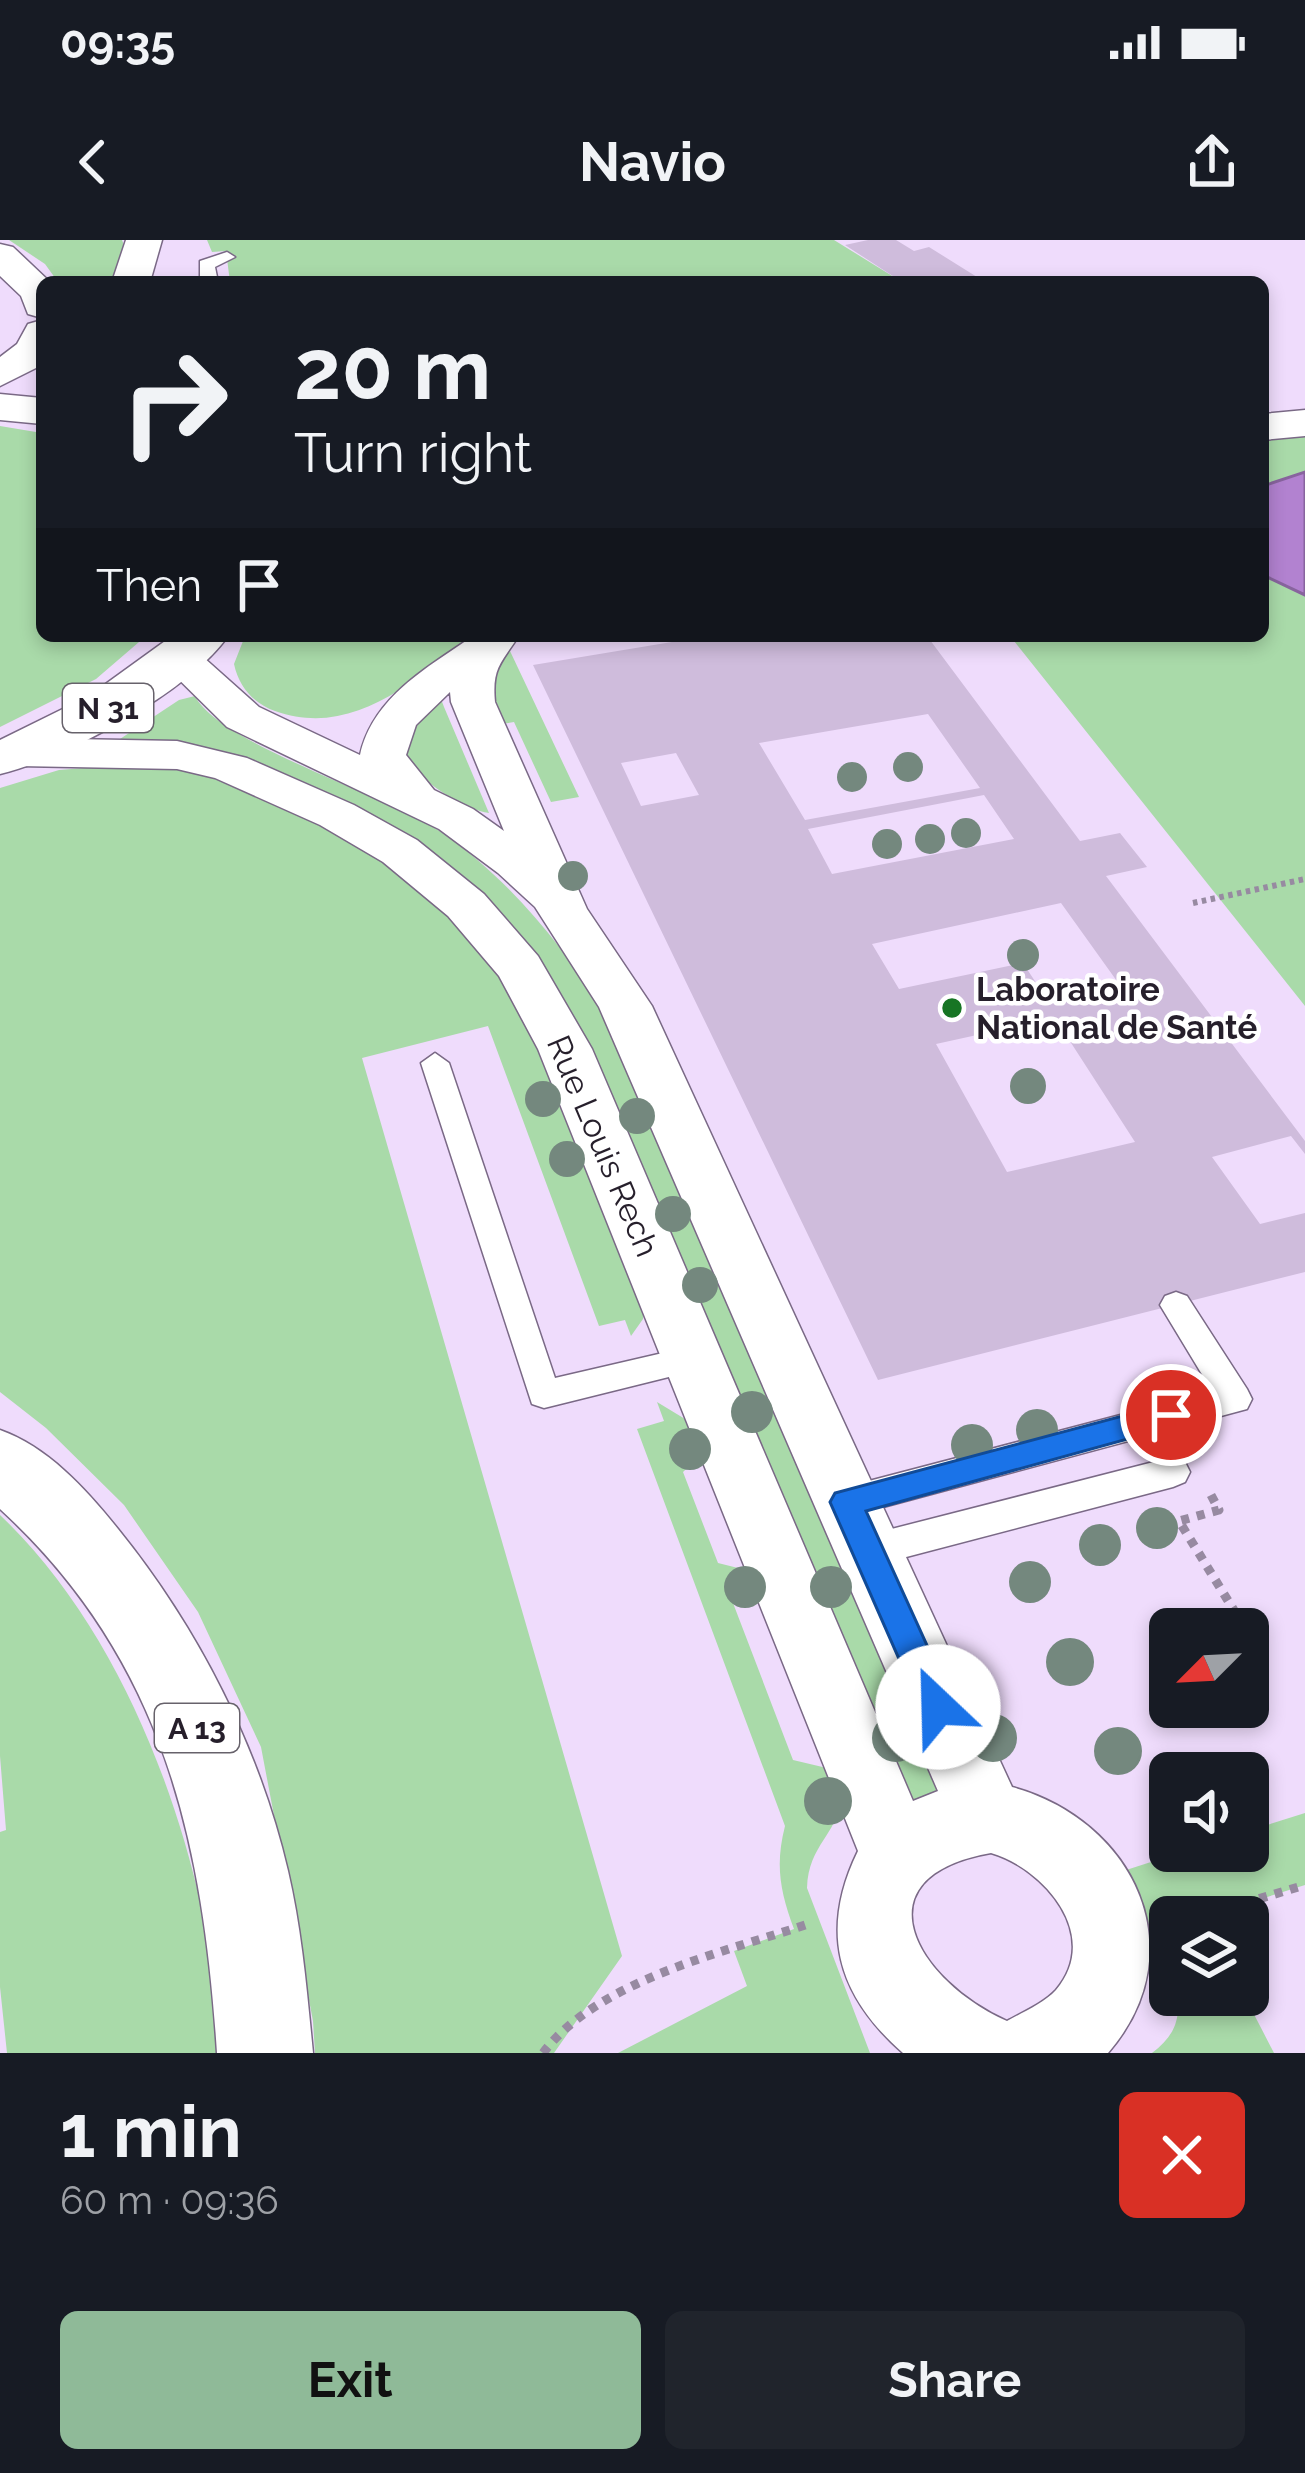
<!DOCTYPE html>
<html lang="en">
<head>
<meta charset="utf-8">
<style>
	:root { --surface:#171b24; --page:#20242c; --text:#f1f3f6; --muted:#9ea1a6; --accent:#8fba98 }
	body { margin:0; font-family:Raleway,sans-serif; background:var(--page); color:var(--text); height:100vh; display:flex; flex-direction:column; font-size:45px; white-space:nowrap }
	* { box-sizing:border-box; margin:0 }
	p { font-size:39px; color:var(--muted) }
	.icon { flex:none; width:66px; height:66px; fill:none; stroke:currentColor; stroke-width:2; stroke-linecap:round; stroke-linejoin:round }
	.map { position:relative; height:1813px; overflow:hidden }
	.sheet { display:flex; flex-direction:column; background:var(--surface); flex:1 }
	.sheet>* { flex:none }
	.banner { position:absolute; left:36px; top:36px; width:1233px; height:366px; border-radius:18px; box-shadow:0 6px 18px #0003; background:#171b24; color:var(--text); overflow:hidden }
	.needle { width:78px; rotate:246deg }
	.buttons { position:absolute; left:1149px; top:1368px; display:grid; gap:24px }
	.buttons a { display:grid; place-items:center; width:120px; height:120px; border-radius:18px; background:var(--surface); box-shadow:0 6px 18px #0003; font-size:60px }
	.pin { position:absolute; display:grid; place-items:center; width:102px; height:102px; color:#fff; margin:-51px; border:6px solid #fff; border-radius:50%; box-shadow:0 3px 12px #0007 }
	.me { position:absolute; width:132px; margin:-66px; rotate:336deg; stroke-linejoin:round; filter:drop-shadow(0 0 9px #0008) }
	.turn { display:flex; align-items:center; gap:42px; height:252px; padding:0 60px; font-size:54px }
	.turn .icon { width:156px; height:156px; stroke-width:2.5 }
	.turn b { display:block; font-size:84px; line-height:102px }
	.then { display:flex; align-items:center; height:114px; padding:0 60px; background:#0003; gap:24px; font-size:45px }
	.round { display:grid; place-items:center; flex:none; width:126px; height:126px; border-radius:18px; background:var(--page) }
	.head { display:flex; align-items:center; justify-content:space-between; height:204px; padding:0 60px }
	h1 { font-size:72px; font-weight:700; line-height:90px }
	.action { display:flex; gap:24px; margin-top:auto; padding:24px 60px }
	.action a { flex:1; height:138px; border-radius:18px; background:var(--accent); color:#111; font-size:48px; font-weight:700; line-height:138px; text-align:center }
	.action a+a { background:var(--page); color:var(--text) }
	.status { display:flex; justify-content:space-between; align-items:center; height:84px; padding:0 60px; background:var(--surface); direction:ltr }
	.status svg { height:33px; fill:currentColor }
	header { display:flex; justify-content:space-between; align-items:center; height:156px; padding:0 60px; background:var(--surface); font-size:54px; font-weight:700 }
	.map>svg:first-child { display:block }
	.green { fill:#a9daa9 }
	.water { fill:#b282d0; stroke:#88649e; stroke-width:3 }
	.building { fill:#cfbcdc; fill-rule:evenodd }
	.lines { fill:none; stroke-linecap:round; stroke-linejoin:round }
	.lane-casing { stroke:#7a6986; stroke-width:3 }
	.street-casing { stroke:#7a6986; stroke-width:3 }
	.primary-casing { stroke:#7a6986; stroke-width:3 }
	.highway-casing { stroke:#7a6986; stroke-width:3 }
	.path-far1 { stroke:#978aa1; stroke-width:6; stroke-dasharray:4.5 4.5; stroke-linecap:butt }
	.path { stroke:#978aa1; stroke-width:9; stroke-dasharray:8 8; stroke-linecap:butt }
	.lane { fill:#fff; fill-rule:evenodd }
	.street { fill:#fff; fill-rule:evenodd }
	.primary { fill:#fff; fill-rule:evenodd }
	.highway { fill:#fff; fill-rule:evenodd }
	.tree { fill:#74887e }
	.route { fill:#1a73e8; stroke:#114b97; stroke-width:3 }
	.poi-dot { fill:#177524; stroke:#fff; stroke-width:4.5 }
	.labels { text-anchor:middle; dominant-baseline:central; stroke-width:9; stroke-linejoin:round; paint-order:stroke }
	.shield { fill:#fff; stroke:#67626b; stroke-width:3 }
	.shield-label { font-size:30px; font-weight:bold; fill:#261f2b }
	.poi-label { font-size:33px; font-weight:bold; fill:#261f2b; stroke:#fff; text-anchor:start }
	.street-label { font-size:33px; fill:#261f2b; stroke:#fff }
</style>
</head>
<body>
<div class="status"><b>09:35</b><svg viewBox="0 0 49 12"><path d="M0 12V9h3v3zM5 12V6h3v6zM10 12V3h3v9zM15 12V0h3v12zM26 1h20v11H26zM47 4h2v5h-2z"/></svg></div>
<header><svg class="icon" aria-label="back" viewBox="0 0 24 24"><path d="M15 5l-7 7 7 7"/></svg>Navio<svg class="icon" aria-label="share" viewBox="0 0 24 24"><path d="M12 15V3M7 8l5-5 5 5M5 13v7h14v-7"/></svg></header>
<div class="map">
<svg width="1305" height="1813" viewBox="0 0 1305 1813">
	<rect width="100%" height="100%" fill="#efdcfc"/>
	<g class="green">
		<path d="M9 0H122L126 11 117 42H58L45 24Z"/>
		<path d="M207 0H834L902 42H230L226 11 212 12Z"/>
		<path d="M0 186 42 193V396H146L96 439 0 487Z"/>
		<path d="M1305 196V766L1010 396H1263V201Z"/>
		<path d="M245 396H475C414 439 354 499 275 471 253 463 239 447 234 424Z"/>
		<path d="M510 411 579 557 551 562 514 482 502 484C490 457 489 433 510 411Z"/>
		<path d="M195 456C219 504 388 555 444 594 512 642 559 703 606 771L947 1552 903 1565 578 791 413 605 120 499 179 460Z"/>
		<path d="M441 459 444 467 489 573C460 569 401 531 401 499Z"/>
		<path d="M146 523 221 537 326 584 387 619 452 671 505 734 544 803 645 1060 643 1079 631 1096 625 1080 599 1086 488 786 362 818 622 1716 554 1813H315L313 1781 261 1507 198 1372 124 1265 46 1188 0 1152V548L59 530Z"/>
		<path d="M657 1162 690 1182 704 1212 683 1232 718 1323 750 1331 756 1346 733 1363 793 1520 831 1529C857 1591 809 1592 807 1648L870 1813H618L747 1746 734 1711 794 1689C780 1651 775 1625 785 1586L637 1189 664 1181Z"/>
		<path d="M0 1275C137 1405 210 1629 223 1813H7L0 1747V1592L6 1590 0 1516Z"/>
		<path d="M1305 1573V1645L1204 1677H1170V1730L1120 1632 1185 1611H1248V1591Z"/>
		<path d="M1177 1755H1244L1274 1813H1152C1173 1797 1181 1781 1177 1755Z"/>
	</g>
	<path class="water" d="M1305 232V355L1263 335V246Z"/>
	<g class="building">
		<path d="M868 0H896L914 11 929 7 985 42H902L845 5Z"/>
		<path d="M708 396H927L1080 601 1120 593 1147 627 1106 636 1305 901V914L1291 896 1212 917 1260 984 1305 973V1032L878 1140 533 425ZM928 474 980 548 805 580 759 503ZM676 513 699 555 641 566 621 523ZM984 555 1014 599 832 634 808 589ZM1061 663 1119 744 1046 758 1023 723 899 749 872 704ZM1055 778 1135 902 1007 932 936 804Z"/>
	</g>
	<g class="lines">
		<g class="lane-casing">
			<g id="lane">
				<path d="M227 12 235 17 215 27 218 42H200V21Z"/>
				<path d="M435 813 449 823 555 1138 693 1106 705 1110 710 1119 705 1128 544 1168 532 1164 421 823Z"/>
				<path d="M1176 1052 1187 1056 1247 1149 1252 1159 1247 1169 846 1277 834 1273 828 1262 834 1251 846 1247 1212 1151 1160 1065 1165 1056Z"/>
				<path d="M1173 1217 1185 1222 1190 1232 1185 1242 1173 1247 868 1327 855 1322 850 1311 855 1300 868 1295Z"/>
			</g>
		</g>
		<g class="street-casing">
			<path id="street" d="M473 396H514L516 400C500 424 492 430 495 462L587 669 652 766 1012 1547C1133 1580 1197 1710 1108 1813H903C837 1755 819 1691 858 1611L538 809 499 736 448 676 383 622 320 585 215 538 177 529 19 526 0 518 3 502 19 498 177 501 247 518 354 565 417 600 484 654 538 716 592 809 913 1561 938 1551 599 767 535 667 498 633 439 589 227 487 156 417 163 408 178 404 193 408 259 467 360 515C373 457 427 428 473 396ZM450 452 451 462 504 591 473 569 434 550 406 515 416 485ZM991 1613C1045 1629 1102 1696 1056 1750 1044 1763 1023 1772 1007 1781 918 1742 854 1637 991 1613Z"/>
		</g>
		<g class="primary-casing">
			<g id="primary">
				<path d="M0 154 42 158V184L0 180Z"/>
				<path d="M1305 170V196L1263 200V174Z"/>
				<path d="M172 396H228C189 452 66 518 0 534V500L89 456Z"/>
			</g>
		</g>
		<g class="highway-casing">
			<g id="highway">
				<path d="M126 0H162L150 42H112Z"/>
				<path d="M0 4 13 7 50 42H42V78L28 74 21 56 0 36Z"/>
				<path d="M42 80V125L0 146V117L17 104 28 84Z"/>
				<path d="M0 1190C48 1207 87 1250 118 1289 198 1388 259 1507 288 1631 302 1691 307 1752 313 1813H217C203 1601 164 1419 0 1269Z"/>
			</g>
		</g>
		<path class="path-far1" d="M1193 663 1305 639"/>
		<g class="path">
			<path d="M1211 1255 1219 1270 1179 1281 1235 1372"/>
			<path d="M1198 1677 1305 1645"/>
			<path d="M543 1813C599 1739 726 1712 811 1683"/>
		</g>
		<use href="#lane" class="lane"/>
		<use href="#street" class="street"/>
		<use href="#primary" class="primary"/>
		<use href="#highway" class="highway"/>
	</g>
	<g class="tree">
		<circle cx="908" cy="527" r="15"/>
		<circle cx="852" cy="537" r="15"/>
		<circle cx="966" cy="593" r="15"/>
		<circle cx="930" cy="599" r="15"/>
		<circle cx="887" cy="604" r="15"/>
		<circle cx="573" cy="636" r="15"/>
		<circle cx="1023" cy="715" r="16"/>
		<circle cx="1028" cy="846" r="18"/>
		<circle cx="543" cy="859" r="18"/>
		<circle cx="637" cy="876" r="18"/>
		<circle cx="567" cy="919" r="18"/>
		<circle cx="673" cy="974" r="18"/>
		<circle cx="700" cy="1045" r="18"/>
		<circle cx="752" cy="1172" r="21"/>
		<circle cx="1037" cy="1190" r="21"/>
		<circle cx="972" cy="1205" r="21"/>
		<circle cx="690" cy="1209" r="21"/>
		<circle cx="1157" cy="1288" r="21"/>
		<circle cx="1100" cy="1305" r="21"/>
		<circle cx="1030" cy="1342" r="21"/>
		<circle cx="745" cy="1347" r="21"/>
		<circle cx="831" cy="1347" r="21"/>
		<circle cx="1070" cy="1422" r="24"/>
		<circle cx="896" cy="1498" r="24"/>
		<circle cx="993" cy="1498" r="24"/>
		<circle cx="1118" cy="1511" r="24"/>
		<circle cx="828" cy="1561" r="24"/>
	</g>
	<path class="route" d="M1171 1163 1182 1167 1187 1175 1182 1184 866 1271 955 1467 950 1478 938 1483 925 1478 830 1262 835 1253Z"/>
	<circle class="poi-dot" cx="952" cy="768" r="12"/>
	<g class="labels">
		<g class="shield">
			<rect x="63" y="444" width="90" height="48" rx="9"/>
			<rect x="155" y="1464" width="84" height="48" rx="9"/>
		</g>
		<g class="shield-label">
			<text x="108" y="468">N 31</text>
			<text x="197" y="1488">A 13</text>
		</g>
		<g class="poi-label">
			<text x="976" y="749">Laboratoire<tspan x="976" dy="38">National de Santé</tspan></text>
		</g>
		<g class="street-label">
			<text transform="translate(603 906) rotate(67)">Rue Louis Rech</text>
		</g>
	</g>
</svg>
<div class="buttons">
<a><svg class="needle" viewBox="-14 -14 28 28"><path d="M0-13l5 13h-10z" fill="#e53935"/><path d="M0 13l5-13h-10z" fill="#9ea1a6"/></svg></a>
<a><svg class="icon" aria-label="sound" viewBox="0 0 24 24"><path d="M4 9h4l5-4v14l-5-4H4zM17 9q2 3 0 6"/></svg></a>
<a><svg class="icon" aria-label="layers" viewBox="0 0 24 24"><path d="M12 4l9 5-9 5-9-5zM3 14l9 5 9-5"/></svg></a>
</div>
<div class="pin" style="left:1171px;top:1175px;background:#d93025"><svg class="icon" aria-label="arrive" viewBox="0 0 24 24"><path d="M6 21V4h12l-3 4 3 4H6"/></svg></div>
<svg class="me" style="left:938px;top:1467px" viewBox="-20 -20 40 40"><circle r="19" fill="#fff"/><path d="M0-13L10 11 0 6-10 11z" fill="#1a73e8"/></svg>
<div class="banner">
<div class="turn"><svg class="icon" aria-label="right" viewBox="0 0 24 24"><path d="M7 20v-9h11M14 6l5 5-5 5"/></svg><div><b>20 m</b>Turn right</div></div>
<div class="then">Then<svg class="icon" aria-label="arrive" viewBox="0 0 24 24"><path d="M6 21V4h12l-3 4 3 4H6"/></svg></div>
</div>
</div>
<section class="sheet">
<div class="head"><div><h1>1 min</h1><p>60 m · 09:36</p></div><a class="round" style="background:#d93025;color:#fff"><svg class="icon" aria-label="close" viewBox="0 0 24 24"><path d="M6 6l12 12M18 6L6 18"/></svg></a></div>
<div class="action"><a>Exit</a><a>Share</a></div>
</section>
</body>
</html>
